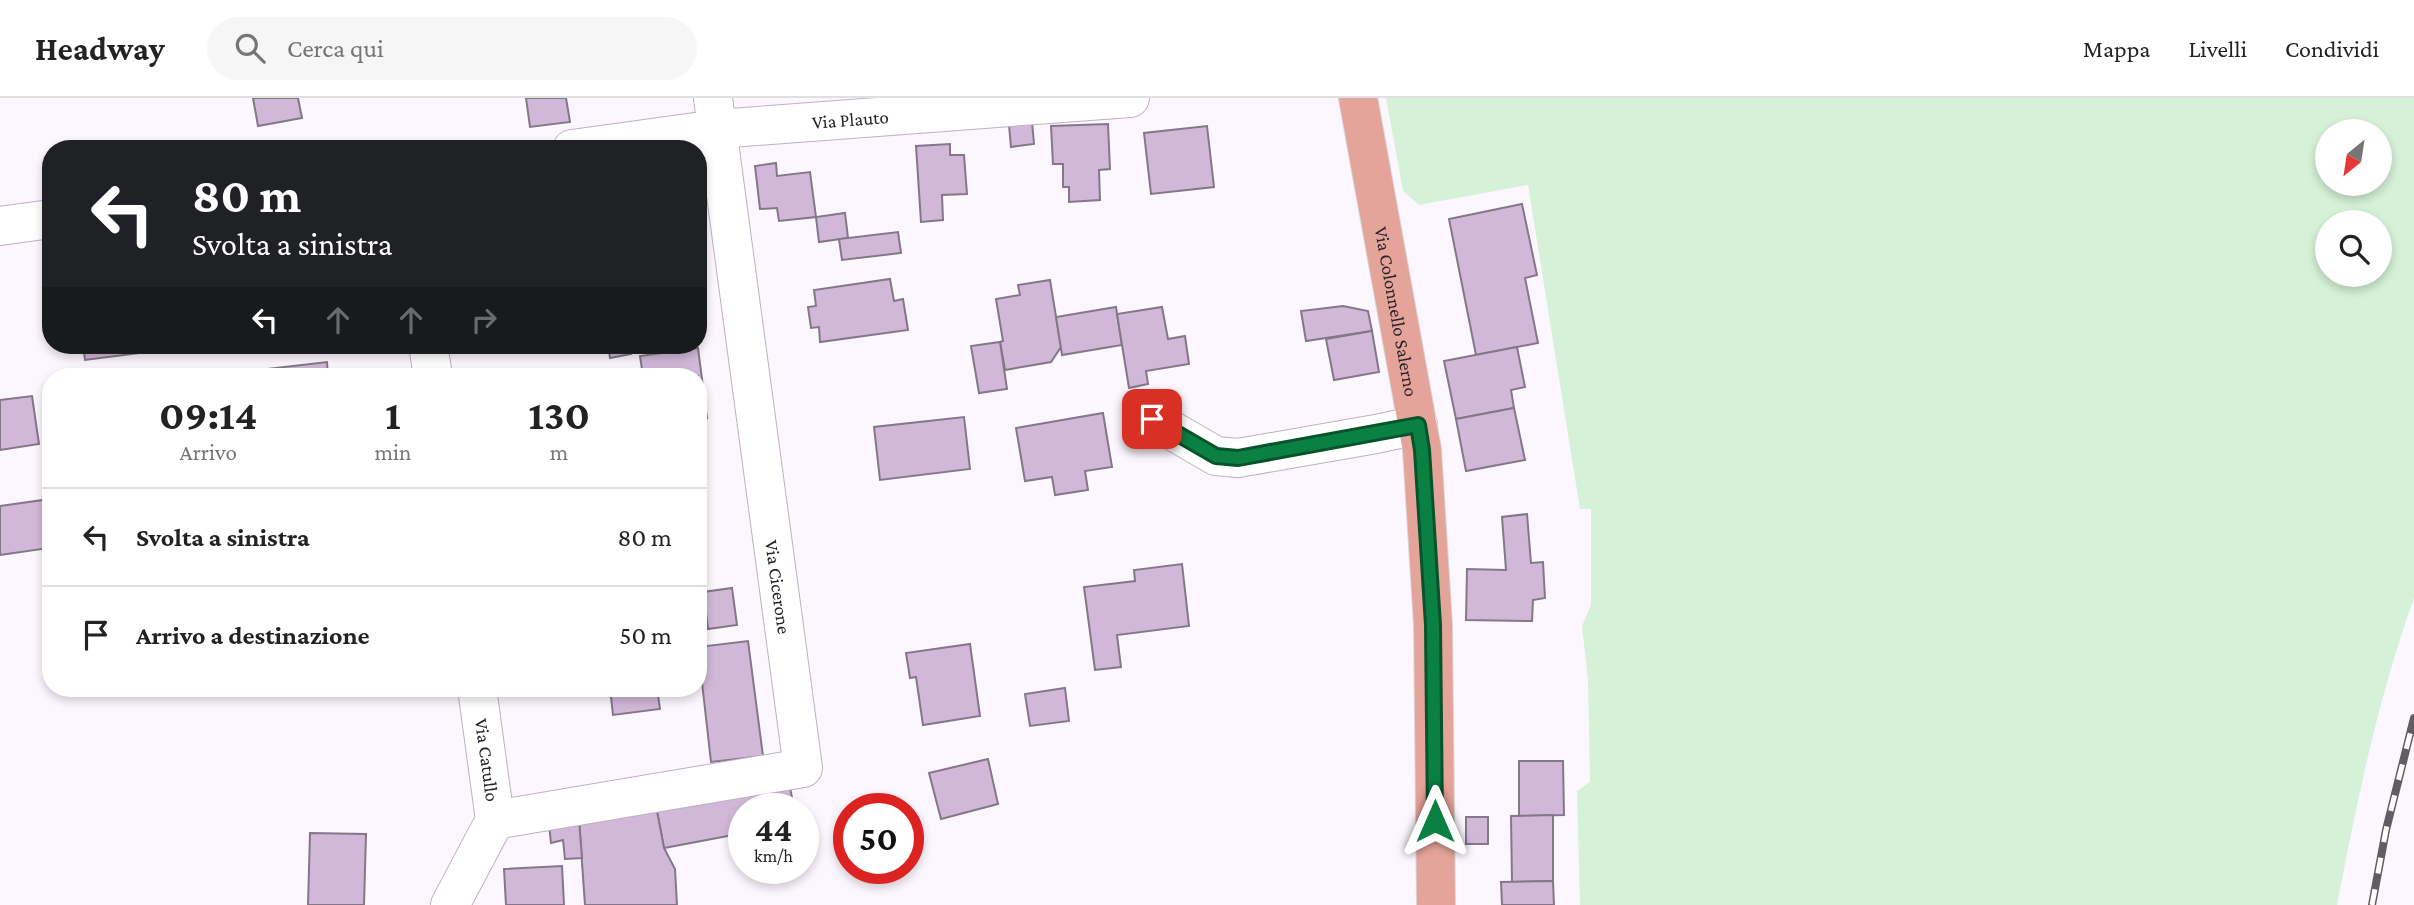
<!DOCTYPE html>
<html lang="it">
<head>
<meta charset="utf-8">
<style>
	:root { --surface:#fff; --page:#f6f6f6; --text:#222; --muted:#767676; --line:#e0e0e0 }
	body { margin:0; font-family:"Crimson Pro",serif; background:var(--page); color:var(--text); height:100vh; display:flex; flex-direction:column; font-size:26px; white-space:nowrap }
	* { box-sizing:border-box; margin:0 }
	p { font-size:23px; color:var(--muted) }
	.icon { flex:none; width:38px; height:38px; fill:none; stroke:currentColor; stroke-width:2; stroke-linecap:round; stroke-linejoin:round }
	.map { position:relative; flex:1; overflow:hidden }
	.side { position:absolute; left:42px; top:270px; width:665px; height:329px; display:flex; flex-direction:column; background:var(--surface); border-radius:28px; box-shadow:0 4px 10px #0003 }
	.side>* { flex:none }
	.guide { position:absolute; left:42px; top:42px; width:665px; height:214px; border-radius:28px; box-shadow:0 4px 10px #0003; background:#202124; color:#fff; overflow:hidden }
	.needle { width:46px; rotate:210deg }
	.tools { position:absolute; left:2315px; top:21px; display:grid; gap:14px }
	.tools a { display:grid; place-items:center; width:77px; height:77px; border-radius:50%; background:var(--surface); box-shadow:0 4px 10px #0003; font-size:35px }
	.speed { position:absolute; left:728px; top:695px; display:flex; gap:14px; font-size:35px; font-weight:700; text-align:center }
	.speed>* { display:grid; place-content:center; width:91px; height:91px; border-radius:50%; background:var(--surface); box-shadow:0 4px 10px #0003; line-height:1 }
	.speed small { font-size:18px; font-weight:400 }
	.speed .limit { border:10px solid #d22; background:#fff; color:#111 }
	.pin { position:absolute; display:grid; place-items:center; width:60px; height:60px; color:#fff; margin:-30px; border-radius:14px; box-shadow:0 4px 10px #0006 }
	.me { position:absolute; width:77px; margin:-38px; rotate:0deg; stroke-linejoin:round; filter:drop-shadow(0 0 5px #0008) }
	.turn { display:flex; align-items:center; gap:24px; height:147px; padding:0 35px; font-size:32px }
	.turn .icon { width:91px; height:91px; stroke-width:2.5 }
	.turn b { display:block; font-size:49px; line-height:60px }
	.lanes { display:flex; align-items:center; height:66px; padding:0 35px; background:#0003; justify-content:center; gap:35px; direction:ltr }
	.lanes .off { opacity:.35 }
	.eta { display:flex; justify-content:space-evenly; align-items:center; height:119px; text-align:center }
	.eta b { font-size:42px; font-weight:700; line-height:49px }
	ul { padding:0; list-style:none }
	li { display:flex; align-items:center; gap:21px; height:98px; padding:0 35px; border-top:2px solid var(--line) }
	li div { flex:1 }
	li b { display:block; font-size:26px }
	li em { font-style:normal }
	header { display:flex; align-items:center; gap:42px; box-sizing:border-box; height:98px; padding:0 35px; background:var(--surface); border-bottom:2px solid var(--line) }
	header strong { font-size:33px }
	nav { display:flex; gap:38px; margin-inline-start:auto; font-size:24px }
	.search { width:490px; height:63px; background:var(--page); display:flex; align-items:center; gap:18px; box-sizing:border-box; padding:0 24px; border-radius:38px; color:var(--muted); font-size:26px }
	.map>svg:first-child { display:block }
	.green { fill:#d5f1d7; fill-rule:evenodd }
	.building { fill:#d1b8d9; stroke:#847788; stroke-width:2 }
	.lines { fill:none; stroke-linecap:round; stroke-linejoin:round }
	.minor-casing { stroke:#beb0c3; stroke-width:40 }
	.major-casing { stroke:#d8d7d8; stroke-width:40 }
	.minor { stroke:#fff; stroke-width:38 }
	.major { stroke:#e5a49a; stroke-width:38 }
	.rail-casing { stroke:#625d64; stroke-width:8 }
	.rail { stroke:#fff; stroke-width:5; stroke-dasharray:16; stroke-linecap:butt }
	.route-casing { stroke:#07532c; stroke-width:18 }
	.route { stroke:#0b8043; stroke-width:12 }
	.labels { text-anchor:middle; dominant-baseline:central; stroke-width:6; stroke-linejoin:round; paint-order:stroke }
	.street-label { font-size:19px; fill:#272128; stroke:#fff }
</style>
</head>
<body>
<header>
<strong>Headway</strong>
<div class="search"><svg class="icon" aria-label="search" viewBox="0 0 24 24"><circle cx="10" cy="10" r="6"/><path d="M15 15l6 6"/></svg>Cerca qui</div>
<nav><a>Mappa</a><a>Livelli</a><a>Condividi</a></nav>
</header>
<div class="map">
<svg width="2414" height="807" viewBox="0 0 2414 807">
	<rect width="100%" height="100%" fill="#fcf7fe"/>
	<path class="green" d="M1386 0H2414V500C2378 600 2357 703 2337 807H1580L1577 693 1590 684 1588 582 1582 528 1591 507V411H1580L1528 87 1419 107 1403 93ZM2328 33H2380V86H2328ZM2328 124H2380V177H2328Z"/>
	<g class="building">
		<path d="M253 0H298L302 20 258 28Z"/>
		<path d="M526 0H566L570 24 530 29Z"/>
		<path d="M1032 24 1034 46 1011 49 1009 27Z"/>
		<path d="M1108 26 1110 71 1099 72 1100 102 1069 104V89H1063V66H1053L1051 28Z"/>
		<path d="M1207 28 1214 89 1151 96 1144 35Z"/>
		<path d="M950 46V57H964L967 96 942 97 943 122 921 124 916 48Z"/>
		<path d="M776 65 777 78 810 74 816 119 779 123 777 110 760 111 755 68Z"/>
		<path d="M1522 106 1537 177 1525 180 1538 245 1476 257 1449 121Z"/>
		<path d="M845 115 848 140 819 144 816 119Z"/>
		<path d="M898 134 901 155 842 162 839 141Z"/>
		<path d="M890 181 894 203 903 201 908 232 820 244 819 229 811 230 808 209 816 208 814 192Z"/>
		<path d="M1050 182 1061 249 1051 264 1005 272 1000 244 1003 243 996 201 1020 197 1018 187Z"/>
		<path d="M1343 208 1368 213 1372 233 1306 243 1301 213Z"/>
		<path d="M1116 209 1122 247 1062 257 1056 219Z"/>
		<path d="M1162 209 1168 241 1185 238 1189 266 1146 273 1148 286 1129 290 1117 216Z"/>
		<path d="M1372 233 1379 274 1334 282 1326 241Z"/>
		<path d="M1000 244 1007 291 979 295 971 248Z"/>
		<path d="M83 247H147L148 254 85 262Z"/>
		<path d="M147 247H201L148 254Z"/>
		<path d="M608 247H629L631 256 610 260Z"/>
		<path d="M1517 249 1525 289 1511 292 1514 310 1456 321 1444 263Z"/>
		<path d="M698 250 707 320 698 321V278H643L640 258Z"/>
		<path d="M327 264 328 278H242L241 274Z"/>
		<path d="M32 298 39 346 0 352V302Z"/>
		<path d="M1514 310 1525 362 1466 373 1456 321Z"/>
		<path d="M1103 315 1112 369 1085 373 1088 392 1055 397 1052 379 1025 383 1016 330Z"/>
		<path d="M964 319 970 371 880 382 874 329Z"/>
		<path d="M43 402 49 450 0 457V408Z"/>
		<path d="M1527 416 1531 465 1543 464 1545 500 1533 502 1532 523 1466 522 1467 471 1506 472 1502 419Z"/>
		<path d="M698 461 703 494 732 490 737 527 708 531 706 515 698 516Z"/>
		<path d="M1182 466 1189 528 1117 537 1121 569 1095 572 1084 489 1135 483 1134 472Z"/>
		<path d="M748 543 763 658 711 664 698 549Z"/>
		<path d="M970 546 980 618 923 627 916 579 910 580 906 555Z"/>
		<path d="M610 590H657L660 611 613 617Z"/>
		<path d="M1065 590 1069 623 1030 628 1025 596Z"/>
		<path d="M988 661 998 706 941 721 929 675Z"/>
		<path d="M1519 663H1563L1564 717 1519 718Z"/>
		<path d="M789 684 794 710H744V735L664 750 656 708Z"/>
		<path d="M656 708 664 750 675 771 677 807H585L579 722Z"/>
		<path d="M1553 717V783L1512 784 1511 718Z"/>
		<rect x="1466" y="719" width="22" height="27"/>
		<path d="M579 722 582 760 565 761 563 742 551 745 549 727Z"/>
		<path d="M310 735 366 736 364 807H308Z"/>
		<path d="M562 768 564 807H506L504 771Z"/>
		<path d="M1553 783 1554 807H1502L1501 784Z"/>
	</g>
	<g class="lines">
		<g class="minor-casing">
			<g id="minor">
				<path id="s1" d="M572 51 717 31 1130 0"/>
				<path d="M0 128 51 121"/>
				<path d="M428 247 433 278"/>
				<path d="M1152 321 1216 358 1238 360 1376 336 1418 327"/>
				<path d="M495 722 803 670 713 0"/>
				<path d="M450 807 495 722 477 590"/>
			</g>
		</g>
		<g class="major-casing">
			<g id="major">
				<path id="s2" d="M1358 0 1422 352 1433 527 1436 807"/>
			</g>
		</g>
		<use href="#minor" class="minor"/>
		<use href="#major" class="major"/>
		<g class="rail-casing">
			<path id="rail" d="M2372 807 2386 732 2414 620"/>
		</g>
		<use href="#rail" class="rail"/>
	</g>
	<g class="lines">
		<g class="route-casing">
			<path id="route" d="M1152 321 1216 358 1238 360 1418 327 1422 352 1433 527 1435 723"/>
		</g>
		<use href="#route" class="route"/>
	</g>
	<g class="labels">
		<g class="street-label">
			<text stroke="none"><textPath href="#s1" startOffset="280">Via Plauto</textPath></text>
			<text stroke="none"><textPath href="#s2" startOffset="217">Via Colonnello Salerno</textPath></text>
			<text transform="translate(778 489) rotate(82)">Via Cicerone</text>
			<text transform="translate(487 662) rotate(82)">Via Catullo</text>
		</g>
	</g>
</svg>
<div class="tools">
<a><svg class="needle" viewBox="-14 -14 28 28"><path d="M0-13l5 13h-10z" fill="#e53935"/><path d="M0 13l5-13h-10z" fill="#767676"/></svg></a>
<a><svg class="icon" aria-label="search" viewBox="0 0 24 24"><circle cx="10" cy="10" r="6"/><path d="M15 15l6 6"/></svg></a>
</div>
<div class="speed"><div>44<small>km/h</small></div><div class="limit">50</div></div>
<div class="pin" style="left:1152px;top:321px;background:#d93025"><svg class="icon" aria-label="arrive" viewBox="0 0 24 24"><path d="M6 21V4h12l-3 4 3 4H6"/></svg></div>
<svg class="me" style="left:1435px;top:723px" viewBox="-20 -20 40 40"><path d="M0-17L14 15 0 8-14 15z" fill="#0b8043" stroke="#fff" stroke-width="4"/></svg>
<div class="guide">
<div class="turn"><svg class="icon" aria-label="left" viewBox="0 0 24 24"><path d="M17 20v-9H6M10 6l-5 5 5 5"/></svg><div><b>80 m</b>Svolta a sinistra</div></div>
<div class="lanes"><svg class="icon" aria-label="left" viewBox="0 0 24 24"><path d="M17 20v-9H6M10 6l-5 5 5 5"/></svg><svg class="icon off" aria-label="ahead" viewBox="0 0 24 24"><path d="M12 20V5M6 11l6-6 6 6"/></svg><svg class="icon off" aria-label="ahead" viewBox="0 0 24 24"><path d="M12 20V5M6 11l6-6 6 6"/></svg><svg class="icon off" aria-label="right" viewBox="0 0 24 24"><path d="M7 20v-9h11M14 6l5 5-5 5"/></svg></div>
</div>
<section class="side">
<div class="eta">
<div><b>09:14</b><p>Arrivo</p></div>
<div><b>1</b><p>min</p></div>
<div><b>130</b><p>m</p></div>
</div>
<ul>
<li><svg class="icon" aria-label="left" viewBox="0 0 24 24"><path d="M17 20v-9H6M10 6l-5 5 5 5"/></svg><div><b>Svolta a sinistra</b></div><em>80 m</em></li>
<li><svg class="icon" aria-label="arrive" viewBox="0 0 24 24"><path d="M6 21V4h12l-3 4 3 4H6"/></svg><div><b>Arrivo a destinazione</b></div><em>50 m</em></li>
</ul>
</section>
</div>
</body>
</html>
